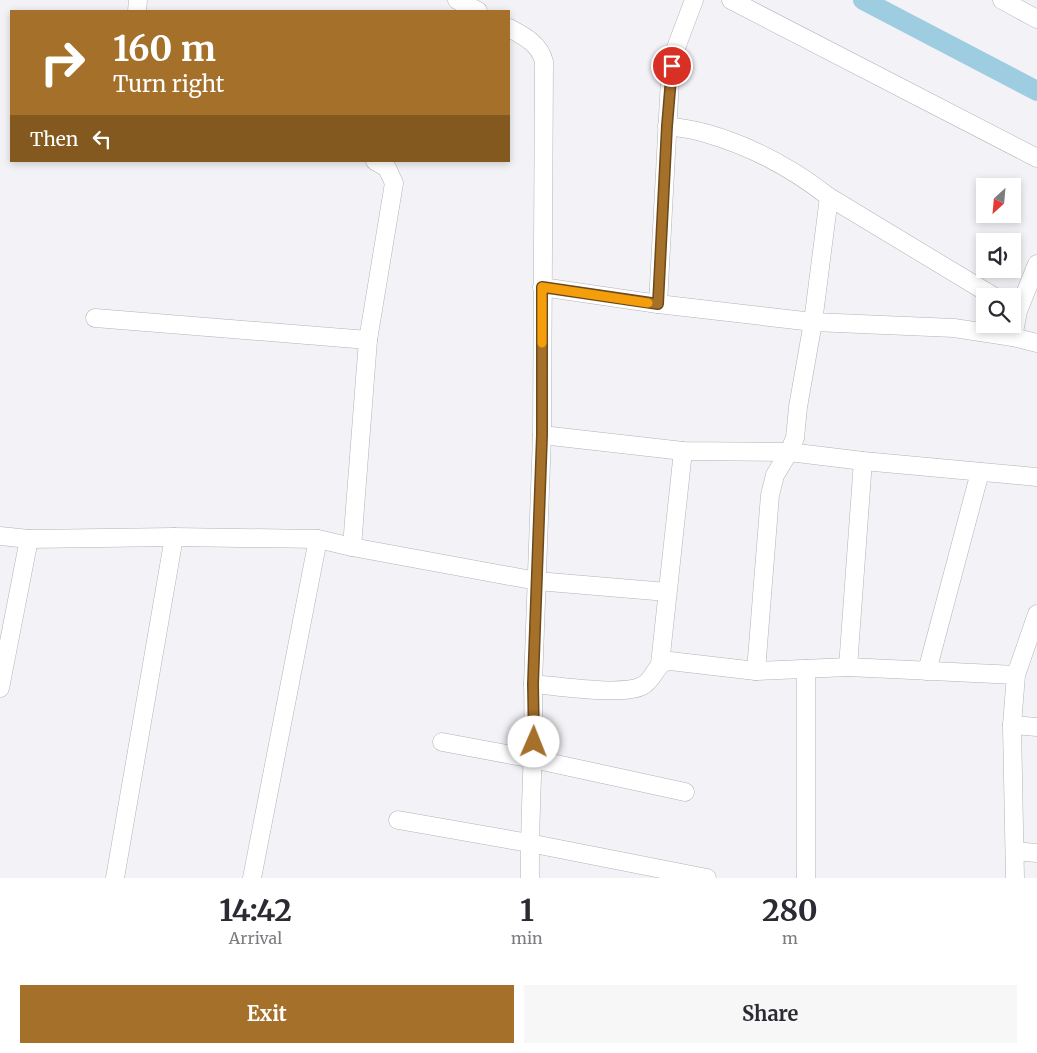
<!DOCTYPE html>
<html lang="en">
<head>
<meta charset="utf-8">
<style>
	:root { --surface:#fff; --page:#f7f7f7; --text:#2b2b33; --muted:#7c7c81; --accent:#a57029 }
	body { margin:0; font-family:Merriweather,serif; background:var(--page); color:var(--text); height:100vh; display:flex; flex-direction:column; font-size:19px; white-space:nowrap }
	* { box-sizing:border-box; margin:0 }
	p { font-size:16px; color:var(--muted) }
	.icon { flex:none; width:28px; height:28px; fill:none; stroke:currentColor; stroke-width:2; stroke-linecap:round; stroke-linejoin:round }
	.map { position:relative; height:878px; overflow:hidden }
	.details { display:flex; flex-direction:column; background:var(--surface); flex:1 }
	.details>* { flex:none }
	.hud { position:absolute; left:10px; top:10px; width:500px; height:152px; border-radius:0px; box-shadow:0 2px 8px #0003; background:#a57029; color:#fff; overflow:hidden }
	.needle { width:32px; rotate:206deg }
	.buttons { position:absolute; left:976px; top:178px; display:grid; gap:10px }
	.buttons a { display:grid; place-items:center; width:45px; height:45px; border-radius:0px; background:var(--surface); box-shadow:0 2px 8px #0003; font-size:25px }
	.pin { position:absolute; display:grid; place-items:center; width:42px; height:42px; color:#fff; margin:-21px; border:2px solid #fff; border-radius:50%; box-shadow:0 1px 5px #0007 }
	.me { position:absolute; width:55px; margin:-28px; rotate:1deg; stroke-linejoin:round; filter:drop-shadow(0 0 4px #0008) }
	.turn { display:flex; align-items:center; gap:18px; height:105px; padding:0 20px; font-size:22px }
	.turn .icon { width:65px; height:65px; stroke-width:2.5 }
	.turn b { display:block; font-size:35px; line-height:42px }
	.then { display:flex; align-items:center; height:48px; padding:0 20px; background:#0003; gap:10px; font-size:19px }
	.eta { display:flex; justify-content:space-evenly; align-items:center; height:85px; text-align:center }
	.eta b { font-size:30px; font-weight:700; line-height:35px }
	.action { display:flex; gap:10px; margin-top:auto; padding:10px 20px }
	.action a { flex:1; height:58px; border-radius:0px; background:var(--accent); color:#fff; font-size:20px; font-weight:700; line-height:58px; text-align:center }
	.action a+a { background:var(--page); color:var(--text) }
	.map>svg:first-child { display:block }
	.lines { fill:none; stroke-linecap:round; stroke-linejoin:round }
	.canal { stroke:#9ecce1; stroke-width:20 }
	.street-casing { stroke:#b3b3b7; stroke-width:19 }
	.street { stroke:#fff; stroke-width:18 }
	.route-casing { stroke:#6b491b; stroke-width:12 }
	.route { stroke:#a57029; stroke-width:9 }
	.slow { stroke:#f59e0b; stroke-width:9 }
</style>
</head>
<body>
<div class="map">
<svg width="1037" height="878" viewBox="0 0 1037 878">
	<rect width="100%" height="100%" fill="#f3f3f7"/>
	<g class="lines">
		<path class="canal" d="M863 0 1037 91"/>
		<g class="street-casing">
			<g id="street">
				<path d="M457 0 478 11"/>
				<path d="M731 0 1037 158"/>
				<path d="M1002 0 1037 19"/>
				<path d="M137 11 138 0"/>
				<path d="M509 28C524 36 540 44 544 62L542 435 533 684C535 749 529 813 530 878"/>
				<path d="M667 126C680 128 693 129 705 133 751 146 792 168 829 197L993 296"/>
				<path d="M829 197 813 322 798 407 795 438 789 452 775 475 770 495 756 671 848 667 1016 675"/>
				<path d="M542 287 658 304 813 322 954 328 1013 337 1037 343"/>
				<path d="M658 304 670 79 674 53 694 0"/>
				<path d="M95 318 368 340"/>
				<path d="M1013 337 1018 311 1037 264"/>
				<path d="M542 435 683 451 789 452 863 461 1037 477"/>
				<path d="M0 536 29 539 174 537 318 539 352 547 537 581 667 592"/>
				<path d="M352 547 368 340 394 183 387 168 375 161"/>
				<path d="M660 664 683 451"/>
				<path d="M848 667 863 461"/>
				<path d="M927 671 980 472"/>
				<path d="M533 684C557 686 623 696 642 686 655 680 655 662 670 661L756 671"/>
				<path d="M0 688 29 539"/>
				<path d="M1012 725 1037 727"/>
				<path d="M442 742 533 759 685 792"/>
				<path d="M398 820 529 843 707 878"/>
				<path d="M1015 851 1037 853"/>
				<path d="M115 878 174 537"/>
				<path d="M252 878 318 539"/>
				<path d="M806 878V669"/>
				<path d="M1015 878 1012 725 1016 675 1037 614"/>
			</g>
		</g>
		<use href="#street" class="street"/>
	</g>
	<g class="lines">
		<g class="route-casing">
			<path id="route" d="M534 742 533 684 542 435V287L658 304 667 126 672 66"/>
		</g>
		<use href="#route" class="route"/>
		<path class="slow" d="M542 343V287L648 303"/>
	</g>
</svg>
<div class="buttons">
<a><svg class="needle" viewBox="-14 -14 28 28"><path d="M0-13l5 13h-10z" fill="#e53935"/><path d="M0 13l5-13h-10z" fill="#7c7c81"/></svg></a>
<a><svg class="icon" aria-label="sound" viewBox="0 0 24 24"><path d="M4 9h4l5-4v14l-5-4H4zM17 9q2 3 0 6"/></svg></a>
<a><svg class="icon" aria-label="search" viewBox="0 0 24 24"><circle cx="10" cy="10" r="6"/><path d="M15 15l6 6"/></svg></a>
</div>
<div class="pin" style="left:672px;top:66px;background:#d93025"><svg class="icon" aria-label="arrive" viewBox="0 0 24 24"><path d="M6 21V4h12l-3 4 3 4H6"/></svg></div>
<svg class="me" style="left:534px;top:742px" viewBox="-20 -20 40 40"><circle r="19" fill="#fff"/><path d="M0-13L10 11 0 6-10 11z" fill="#a57029"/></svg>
<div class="hud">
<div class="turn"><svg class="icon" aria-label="right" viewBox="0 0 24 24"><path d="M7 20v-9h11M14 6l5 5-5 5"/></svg><div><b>160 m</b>Turn right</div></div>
<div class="then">Then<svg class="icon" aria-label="left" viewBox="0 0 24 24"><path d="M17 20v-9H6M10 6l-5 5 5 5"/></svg></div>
</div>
</div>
<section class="details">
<div class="eta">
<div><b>14:42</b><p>Arrival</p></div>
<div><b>1</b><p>min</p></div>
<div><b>280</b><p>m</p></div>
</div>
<div class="action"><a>Exit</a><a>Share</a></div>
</section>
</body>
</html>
